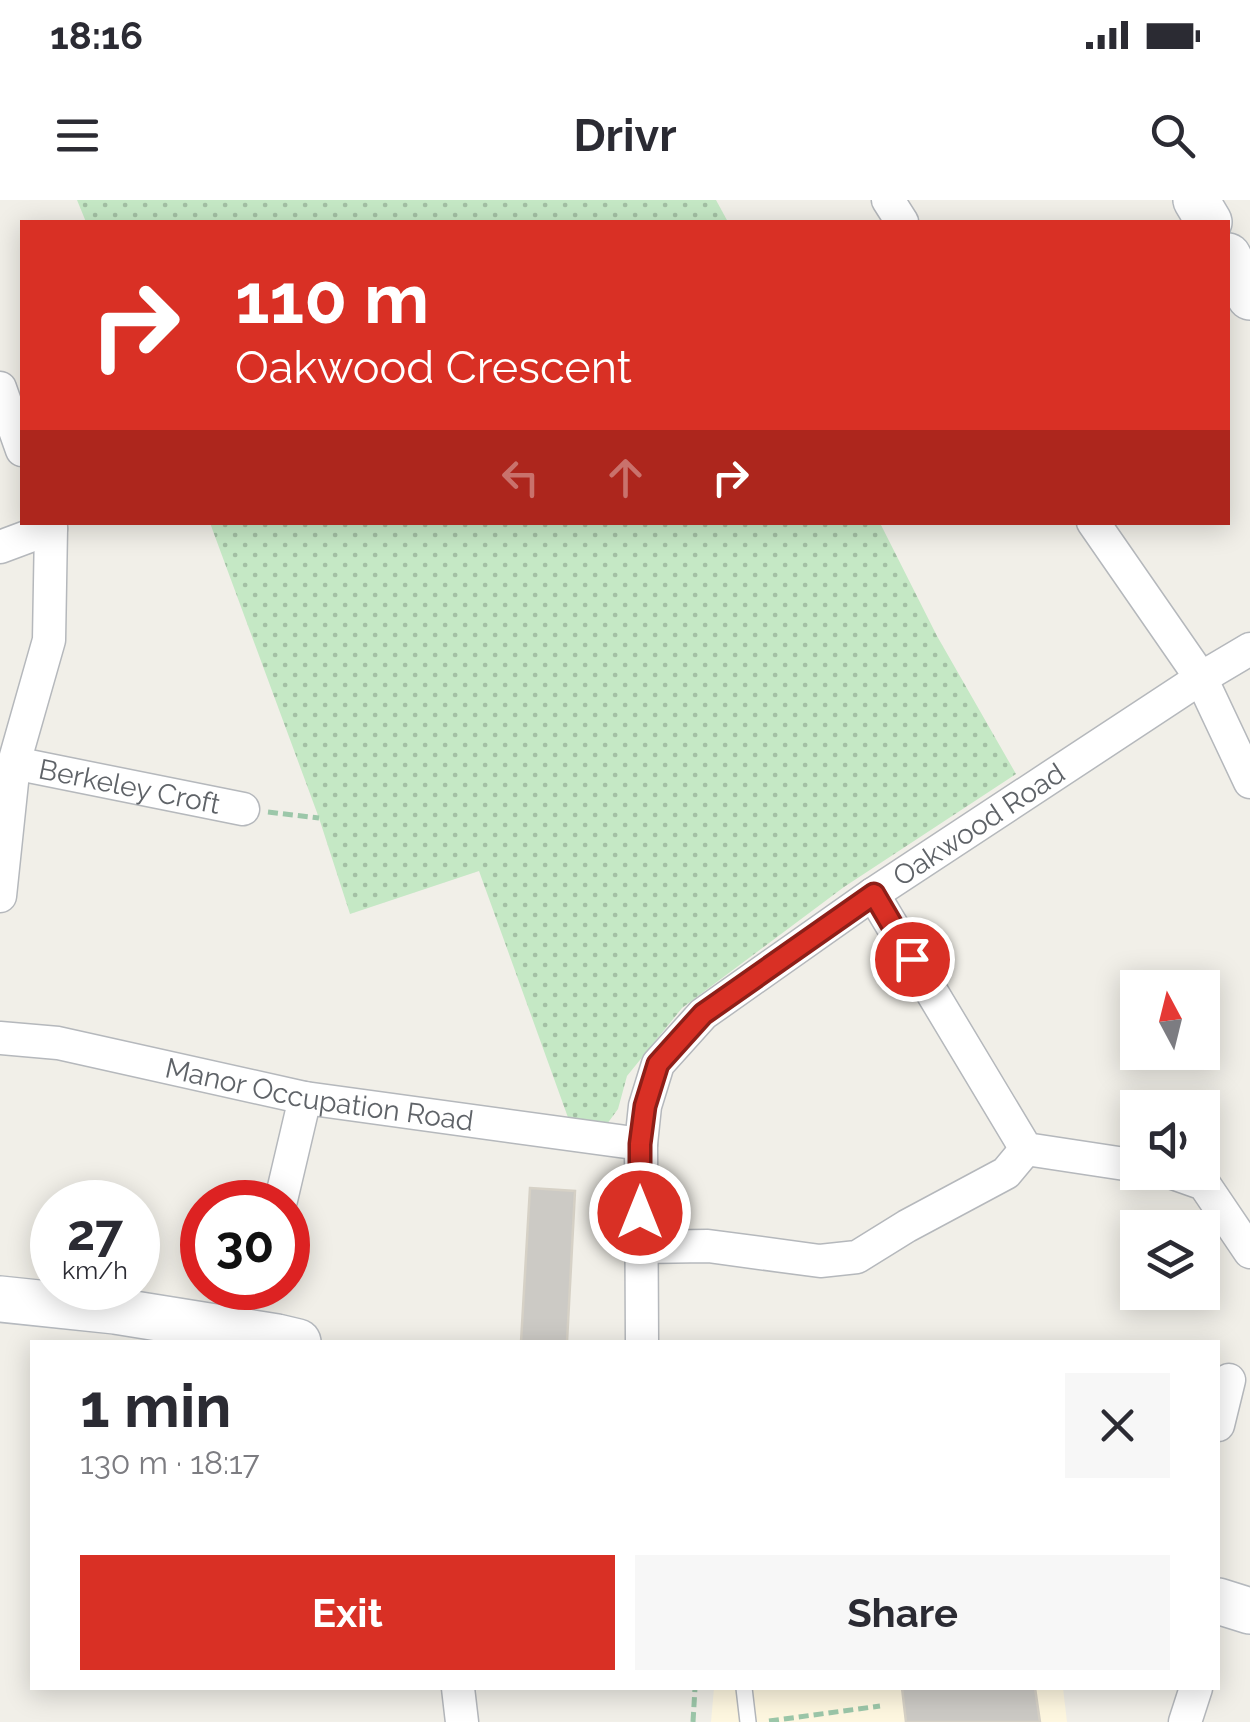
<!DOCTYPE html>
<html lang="en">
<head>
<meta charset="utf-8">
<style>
	:root { --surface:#fff; --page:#f7f7f7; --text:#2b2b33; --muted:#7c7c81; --accent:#d93025 }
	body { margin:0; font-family:Raleway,sans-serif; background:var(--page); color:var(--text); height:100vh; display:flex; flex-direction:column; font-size:38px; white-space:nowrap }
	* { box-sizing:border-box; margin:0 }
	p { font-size:32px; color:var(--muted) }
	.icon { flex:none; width:55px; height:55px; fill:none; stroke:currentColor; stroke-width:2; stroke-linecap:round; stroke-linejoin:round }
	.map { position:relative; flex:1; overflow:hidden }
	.drawer { position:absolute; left:30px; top:1140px; width:1190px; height:350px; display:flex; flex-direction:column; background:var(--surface); border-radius:0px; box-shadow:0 5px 25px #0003 }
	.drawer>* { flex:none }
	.banner { position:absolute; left:20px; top:20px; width:1210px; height:305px; border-radius:0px; box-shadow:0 5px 25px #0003; background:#d93025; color:#fff; overflow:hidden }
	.needle { width:65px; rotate:353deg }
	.tools { position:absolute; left:1120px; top:770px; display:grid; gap:20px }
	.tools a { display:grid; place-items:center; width:100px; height:100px; border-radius:0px; background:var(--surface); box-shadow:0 5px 25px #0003; font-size:50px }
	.speed { position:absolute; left:30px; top:980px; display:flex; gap:20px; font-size:50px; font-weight:700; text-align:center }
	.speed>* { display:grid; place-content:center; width:130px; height:130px; border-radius:50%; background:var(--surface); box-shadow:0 5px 25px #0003; line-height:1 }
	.speed small { font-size:25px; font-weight:400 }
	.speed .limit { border:15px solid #d22; background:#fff; color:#111 }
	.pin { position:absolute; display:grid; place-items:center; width:85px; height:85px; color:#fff; margin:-42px; border:5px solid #fff; border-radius:50%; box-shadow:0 2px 10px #0007 }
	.me { position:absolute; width:110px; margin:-55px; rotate:0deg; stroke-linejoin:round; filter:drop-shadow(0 0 8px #0008) }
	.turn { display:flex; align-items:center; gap:35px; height:210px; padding:0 50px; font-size:45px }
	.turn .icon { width:130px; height:130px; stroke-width:2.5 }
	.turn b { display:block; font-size:70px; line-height:85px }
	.lanes { display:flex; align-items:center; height:95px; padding:0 50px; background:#0003; justify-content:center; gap:50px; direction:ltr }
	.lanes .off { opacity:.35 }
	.round { display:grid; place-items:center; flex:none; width:105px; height:105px; border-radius:0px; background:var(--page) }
	.headline { display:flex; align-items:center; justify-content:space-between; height:170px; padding:0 50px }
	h1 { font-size:60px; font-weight:700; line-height:75px }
	.cta { display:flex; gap:20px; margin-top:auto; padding:20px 50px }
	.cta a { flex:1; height:115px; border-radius:0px; background:var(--accent); color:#fff; font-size:40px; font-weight:700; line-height:115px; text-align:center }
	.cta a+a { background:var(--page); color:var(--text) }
	.status { display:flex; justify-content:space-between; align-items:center; height:70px; padding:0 50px; background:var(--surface); direction:ltr }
	.status svg { height:28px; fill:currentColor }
	header { display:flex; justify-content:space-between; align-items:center; height:130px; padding:0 50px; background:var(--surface); font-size:45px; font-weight:700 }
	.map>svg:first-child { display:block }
	.commercial { fill:#fef7e0 }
	.park { fill:url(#park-dots) }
	.building { fill:#cccac5; stroke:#d6d1c6; stroke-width:2.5 }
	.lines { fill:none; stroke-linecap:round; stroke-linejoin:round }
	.lane-casing { stroke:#b5b8bc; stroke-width:18 }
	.street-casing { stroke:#b5b8bc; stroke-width:35 }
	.secondary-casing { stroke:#b6babf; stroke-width:48 }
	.path { stroke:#9cc7a9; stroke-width:5; stroke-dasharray:10 5; stroke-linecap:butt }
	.lane { stroke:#fff; stroke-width:15 }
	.street { stroke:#fff; stroke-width:32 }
	.secondary { stroke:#fff; stroke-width:45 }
	.route-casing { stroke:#8d1f18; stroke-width:25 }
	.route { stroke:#d93025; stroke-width:18 }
	.labels { text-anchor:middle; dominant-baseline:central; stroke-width:8; stroke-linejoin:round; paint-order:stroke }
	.street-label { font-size:28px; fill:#5f6368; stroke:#fff }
</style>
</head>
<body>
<div class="status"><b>18:16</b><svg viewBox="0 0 49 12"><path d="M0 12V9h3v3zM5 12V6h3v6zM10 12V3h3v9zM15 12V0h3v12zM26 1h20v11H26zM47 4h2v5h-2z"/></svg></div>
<header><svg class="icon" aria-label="menu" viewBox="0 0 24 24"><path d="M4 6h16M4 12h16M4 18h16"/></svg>Drivr<svg class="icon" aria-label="search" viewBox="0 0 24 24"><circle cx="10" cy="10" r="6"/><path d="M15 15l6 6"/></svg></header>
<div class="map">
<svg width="1250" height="1522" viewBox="0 0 1250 1522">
	<defs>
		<pattern id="park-dots" width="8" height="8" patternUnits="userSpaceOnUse" patternTransform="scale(2.5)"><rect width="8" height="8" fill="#c5e8c5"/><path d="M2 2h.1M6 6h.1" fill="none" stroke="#a3c0a4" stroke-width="1.8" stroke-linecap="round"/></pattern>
	</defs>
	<rect width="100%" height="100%" fill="#f1efe8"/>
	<path class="commercial" d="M714 1488H1063L1067 1522H711Z"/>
	<g class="park">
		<path d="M77 0H716L728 22H86Z"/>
		<path d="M210 323H880L937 436 1016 574 844 687 682 808 627 876 618 909 607 924 570 923 479 671 350 714 319 618Z"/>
	</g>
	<g class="building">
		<path d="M530 988 575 991 567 1142H521Z"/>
		<path d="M902 1488H1035L1040 1522H906Z"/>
	</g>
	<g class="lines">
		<g class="lane-casing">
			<path id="lane" d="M744 1488 748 1522"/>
		</g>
		<g class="street-casing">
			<g id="street">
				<path d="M888 0 902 22"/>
				<path d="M0 188 22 250"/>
				<path d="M1093 322 1201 478 1250 582"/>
				<path d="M0 347 51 328"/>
				<path id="s1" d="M14 563 243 609"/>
				<path d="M873 694 1026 949 1138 966"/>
				<path d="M0 696 14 563 49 440 51 328 49 322"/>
				<path id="s2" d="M0 838 58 843 305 898 641 944"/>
				<path d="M1170 972 1204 984 1250 1052"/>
				<path d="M281 1000 305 898"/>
				<path d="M640 1047 708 1046 820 1061 857 1057 907 1026 1006 973 1026 949"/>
				<path id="s3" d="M642 1142 641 944 645 906 658 864 703 814 873 694 1201 478 1250 449"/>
				<path d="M1218 1225 1229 1180"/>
				<path d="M458 1488 462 1522"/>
				<path d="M1185 1522 1196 1488"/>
			</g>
		</g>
		<g class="secondary-casing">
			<g id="secondary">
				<path d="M1196 0 1209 22"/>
				<path d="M1228 56 1250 97"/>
				<path d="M0 1099 115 1111 277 1137 298 1142"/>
				<path d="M1218 1401 1250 1411"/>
			</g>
		</g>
		<g class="path">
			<path d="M268 612 319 618"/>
			<path d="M769 1521 880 1506"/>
			<path d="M693 1522 695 1488"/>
		</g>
		<use href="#lane" class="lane"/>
		<use href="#street" class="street"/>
		<use href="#secondary" class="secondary"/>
	</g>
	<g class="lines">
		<g class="route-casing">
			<path id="route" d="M640 1013V944L645 906 658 864 703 814 874 694 912 759"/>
		</g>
		<use href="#route" class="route"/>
	</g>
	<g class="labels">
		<g class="street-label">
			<text stroke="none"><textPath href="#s1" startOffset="118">Berkeley Croft</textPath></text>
			<text stroke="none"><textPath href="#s3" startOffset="682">Oakwood Road</textPath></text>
			<text stroke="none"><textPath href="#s2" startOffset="325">Manor Occupation Road</textPath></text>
		</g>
	</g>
</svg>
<div class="tools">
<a><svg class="needle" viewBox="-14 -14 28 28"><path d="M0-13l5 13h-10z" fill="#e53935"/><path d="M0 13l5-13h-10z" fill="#7c7c81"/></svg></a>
<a><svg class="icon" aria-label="sound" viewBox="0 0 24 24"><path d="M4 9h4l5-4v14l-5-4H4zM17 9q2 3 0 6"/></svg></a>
<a><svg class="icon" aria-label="layers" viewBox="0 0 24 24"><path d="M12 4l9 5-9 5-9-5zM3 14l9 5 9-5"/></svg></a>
</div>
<div class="speed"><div>27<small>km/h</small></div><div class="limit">30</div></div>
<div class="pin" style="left:912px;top:759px;background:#d93025"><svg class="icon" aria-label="arrive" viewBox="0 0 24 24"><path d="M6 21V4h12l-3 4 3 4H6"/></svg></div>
<svg class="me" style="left:640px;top:1013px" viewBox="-20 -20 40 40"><circle r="17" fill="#d93025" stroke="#fff" stroke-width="3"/><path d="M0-11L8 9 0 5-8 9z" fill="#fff"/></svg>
<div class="banner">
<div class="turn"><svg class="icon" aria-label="right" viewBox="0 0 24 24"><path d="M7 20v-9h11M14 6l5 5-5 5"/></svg><div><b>110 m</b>Oakwood Crescent</div></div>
<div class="lanes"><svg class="icon off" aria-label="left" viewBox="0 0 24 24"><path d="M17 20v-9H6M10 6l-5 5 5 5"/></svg><svg class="icon off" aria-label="ahead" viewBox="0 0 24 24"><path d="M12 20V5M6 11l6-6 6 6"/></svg><svg class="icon" aria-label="right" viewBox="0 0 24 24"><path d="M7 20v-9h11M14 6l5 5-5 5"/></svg></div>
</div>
<section class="drawer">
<div class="headline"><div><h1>1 min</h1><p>130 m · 18:17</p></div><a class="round"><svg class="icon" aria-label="close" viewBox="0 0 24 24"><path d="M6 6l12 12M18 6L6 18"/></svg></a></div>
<div class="cta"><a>Exit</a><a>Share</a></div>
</section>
</div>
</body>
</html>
